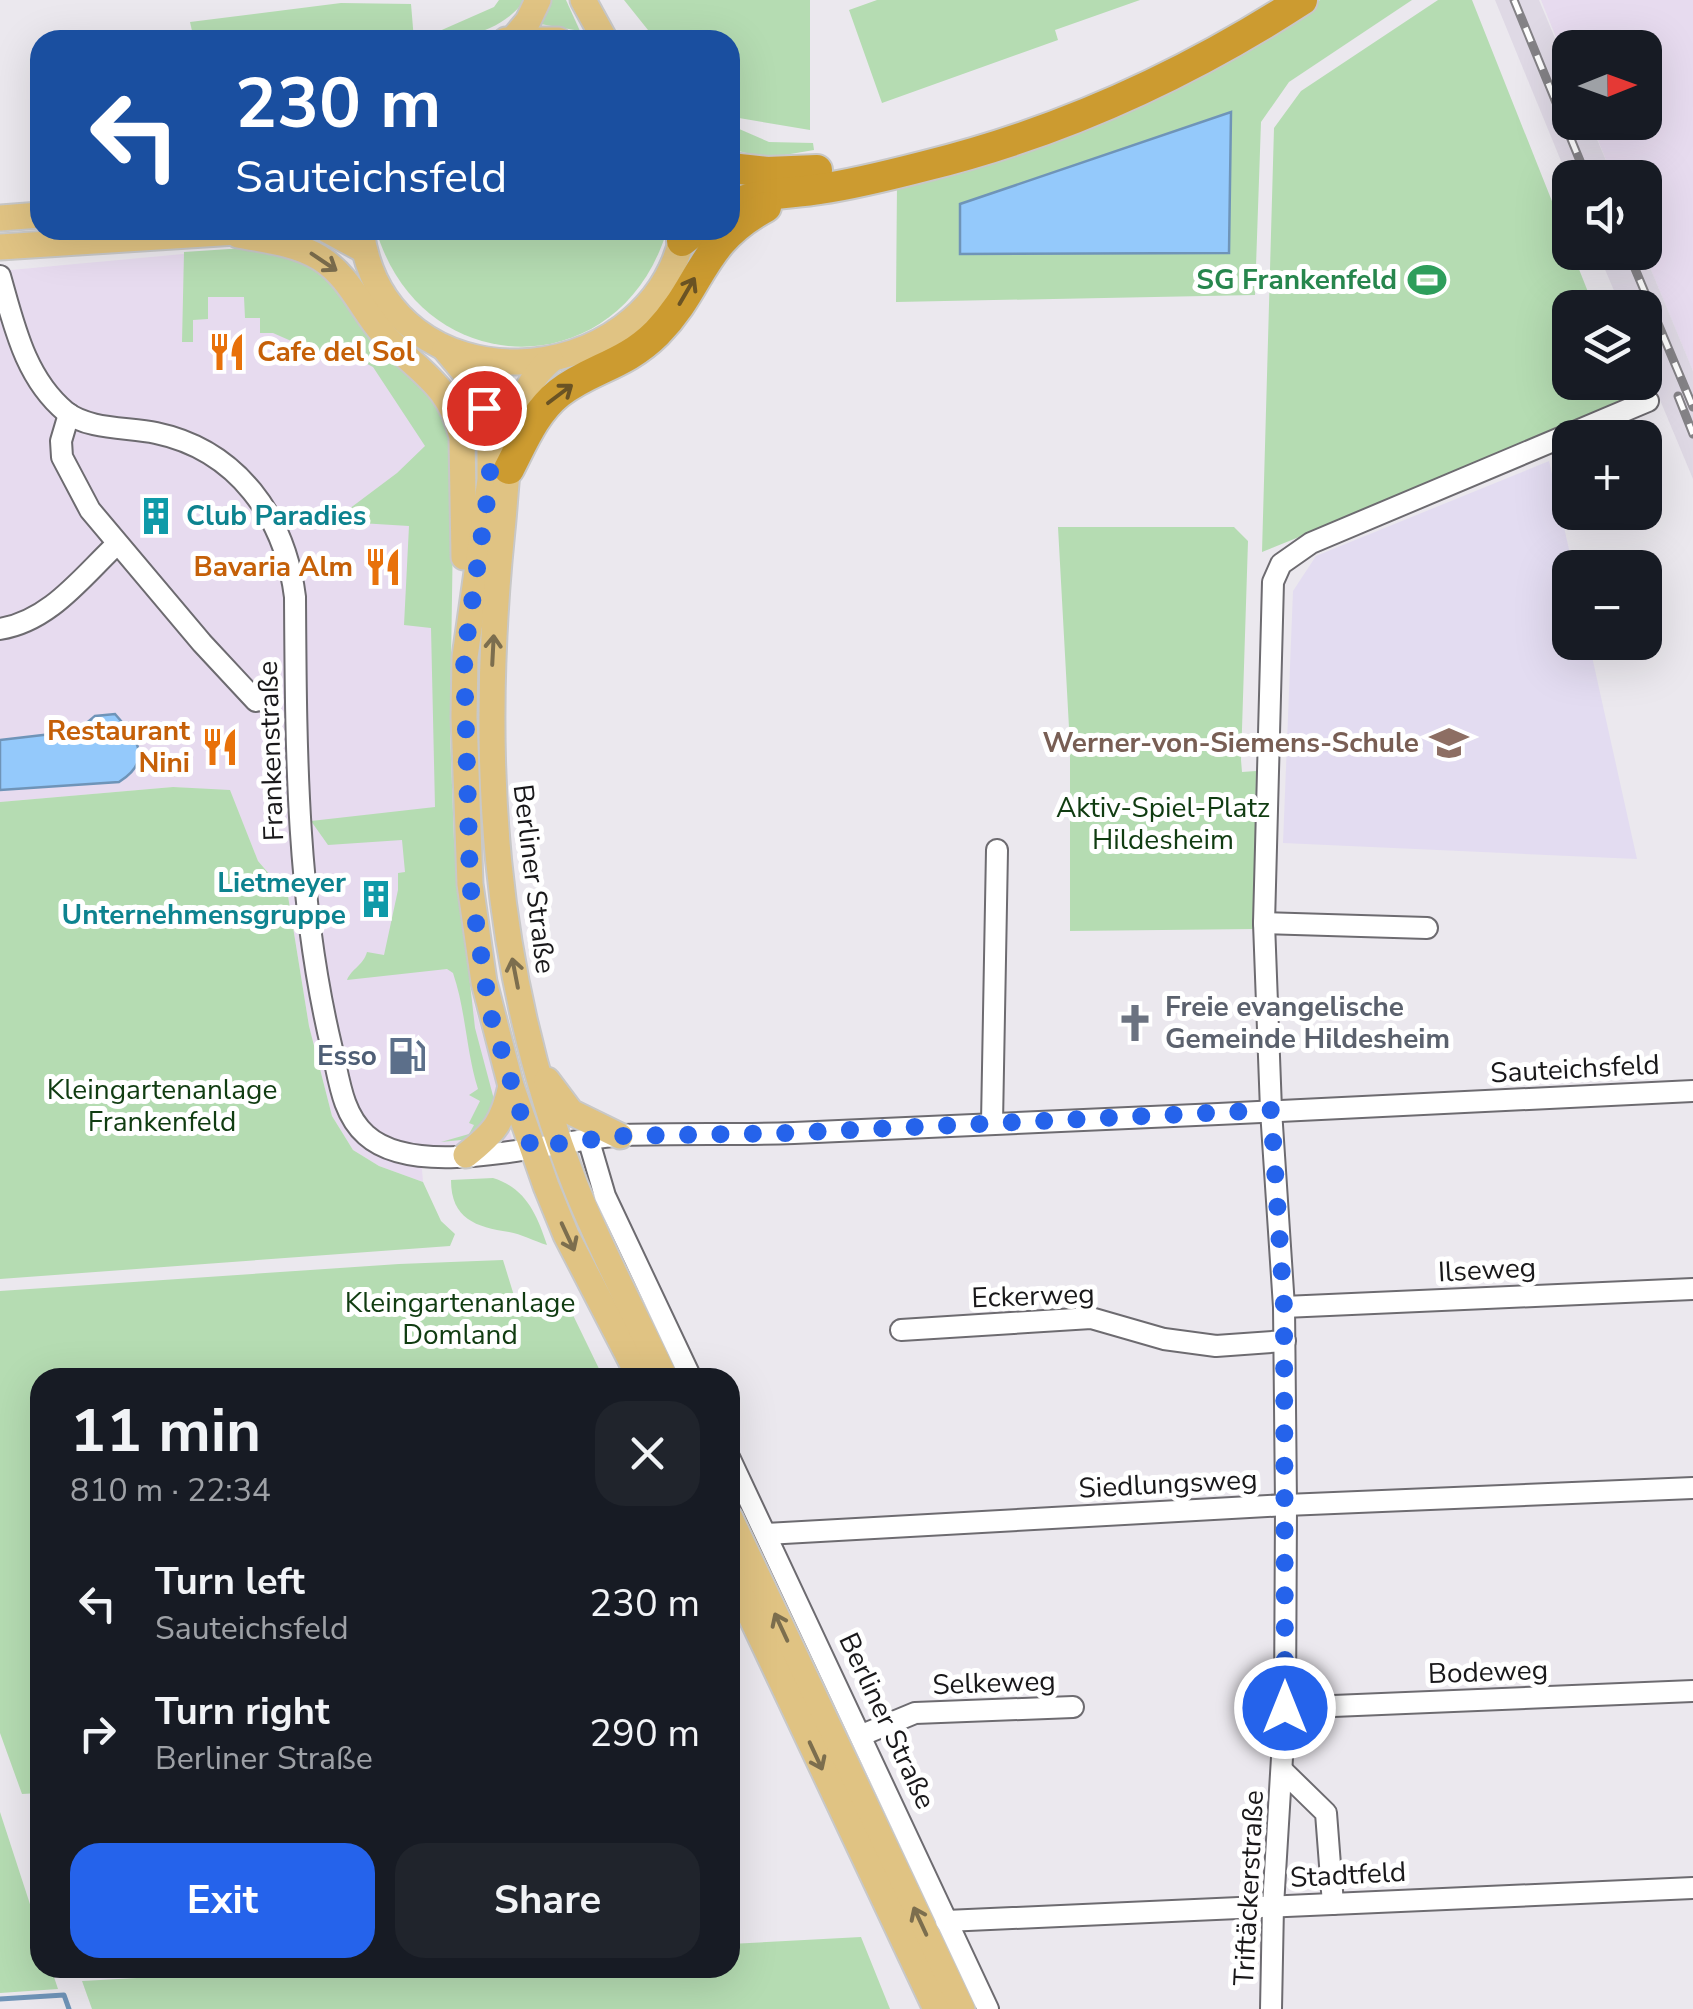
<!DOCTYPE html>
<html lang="en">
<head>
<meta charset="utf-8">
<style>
	:root { --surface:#171b24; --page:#20242c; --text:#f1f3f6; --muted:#9ea1a6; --accent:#2563eb }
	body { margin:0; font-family:"Nunito Sans",sans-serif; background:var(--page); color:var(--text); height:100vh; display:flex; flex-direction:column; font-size:38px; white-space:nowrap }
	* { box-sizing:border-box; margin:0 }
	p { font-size:32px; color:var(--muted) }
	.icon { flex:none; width:55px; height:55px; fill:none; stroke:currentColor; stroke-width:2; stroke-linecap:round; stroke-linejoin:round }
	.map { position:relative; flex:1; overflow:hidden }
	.sheet { position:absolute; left:30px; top:1368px; width:710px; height:610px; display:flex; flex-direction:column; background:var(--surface); border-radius:30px; box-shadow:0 10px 40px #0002 }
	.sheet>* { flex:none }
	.banner { position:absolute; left:30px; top:30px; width:710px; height:210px; border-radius:30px; box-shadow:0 10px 40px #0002; background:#1a4fa0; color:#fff; overflow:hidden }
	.needle { width:65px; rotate:89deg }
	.tools { position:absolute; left:1552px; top:30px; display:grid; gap:20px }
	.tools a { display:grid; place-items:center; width:110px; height:110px; border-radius:20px; background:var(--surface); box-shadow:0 10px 40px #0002; font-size:50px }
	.pin { position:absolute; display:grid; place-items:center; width:85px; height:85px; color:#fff; margin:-42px; border:5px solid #fff; border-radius:50%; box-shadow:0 2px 10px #0007 }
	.me { position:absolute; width:110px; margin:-55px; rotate:0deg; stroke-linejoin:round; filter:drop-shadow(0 0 8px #0008) }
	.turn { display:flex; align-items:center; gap:35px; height:210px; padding:0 40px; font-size:45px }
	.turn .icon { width:130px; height:130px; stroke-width:2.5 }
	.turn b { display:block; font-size:70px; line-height:85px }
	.round { display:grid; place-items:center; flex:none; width:105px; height:105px; border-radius:30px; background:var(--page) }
	.summary { display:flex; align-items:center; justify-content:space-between; height:170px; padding:0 40px }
	h1 { font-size:60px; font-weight:700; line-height:75px }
	.button { display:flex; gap:20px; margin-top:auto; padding:20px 40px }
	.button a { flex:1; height:115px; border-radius:30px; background:var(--accent); color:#fff; font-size:40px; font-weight:700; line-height:115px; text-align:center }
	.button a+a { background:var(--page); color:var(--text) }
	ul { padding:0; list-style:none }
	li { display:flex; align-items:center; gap:30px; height:130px; padding:0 40px }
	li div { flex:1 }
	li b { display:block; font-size:38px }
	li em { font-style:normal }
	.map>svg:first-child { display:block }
	.commercial { fill:#e7dbef }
	.built { fill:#dfd9e5 }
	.education { fill:#e3dcf1 }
	.green { fill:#b5dcb2 }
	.water { fill:#94c9fb; stroke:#6f94b8; stroke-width:2.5 }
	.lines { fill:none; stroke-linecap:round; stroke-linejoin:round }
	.stream { stroke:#6f94b8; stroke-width:5 }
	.minor-casing { stroke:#6d6b70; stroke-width:24 }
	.major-casing { stroke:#c8c8c8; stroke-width:29 }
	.highway-casing { stroke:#c8c8c8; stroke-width:34 }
	.minor { stroke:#fff; stroke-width:20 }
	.major { stroke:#e0c383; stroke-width:25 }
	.highway { stroke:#cc9b30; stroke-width:30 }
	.rail-casing { stroke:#848286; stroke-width:9 }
	.rail { stroke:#fff; stroke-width:5; stroke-dasharray:15; stroke-linecap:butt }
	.oneway { stroke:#7c6e4e }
	.oneway2 { stroke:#6a5324 }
	.route { stroke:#2563eb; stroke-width:18; stroke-dasharray:0 32.4 }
	.labels { text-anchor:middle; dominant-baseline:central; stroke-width:10; stroke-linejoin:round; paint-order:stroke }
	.leisure-label { font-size:28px; font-weight:bold; fill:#27864d; stroke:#fff; text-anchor:end }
	.food-label { font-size:28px; font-weight:bold; fill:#c56008; stroke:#fff; text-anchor:end }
	.culture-label { font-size:28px; font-weight:bold; fill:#0d838f; stroke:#fff; text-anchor:start }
	.education-label { font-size:28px; font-weight:bold; fill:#785e54; stroke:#fff; text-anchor:end }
	.street-label { font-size:28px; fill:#19181a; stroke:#fff }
	.park-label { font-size:28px; fill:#103c11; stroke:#fff }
	.worship-label { font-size:28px; font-weight:bold; fill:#5b616d; stroke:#fff; text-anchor:start }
	.service-label { font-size:28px; font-weight:bold; fill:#4e5e75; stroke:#fff; text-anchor:end }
</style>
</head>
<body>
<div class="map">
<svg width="1693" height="2009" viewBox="0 0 1693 2009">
	<rect width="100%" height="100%" fill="#ebe8ee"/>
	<g class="commercial">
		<path d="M1541 0H1693V371L1644 253 1645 178 1613 177 1591 123 1645 122V48H1570V72Z"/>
		<path d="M259 247 427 387 450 730 454 840 462 935 474 1005 515 1150 421 1158 423 1182 379 1166 353 1150 332 1116 309 1026 288 896 258 861 230 791 173 787 0 802V271Z"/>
	</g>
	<g class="built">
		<path d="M1495 0H1539L1570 74V122L1590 123 1613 177 1570 178V183Z"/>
		<path d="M1598 253H1644L1693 371V479L1645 364V308L1621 307Z"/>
	</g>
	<path class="education" d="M1549 461 1573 567 1570 568V642L1589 643 1637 859 1283 843 1293 591 1316 556Z"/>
	<g class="green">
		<path d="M499 0H525C500 34 459 40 419 40L494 7Z"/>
		<path d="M542 0H566L580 31 535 23Z"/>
		<path d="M624 0H810V130L739 118 730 110V40H656Z"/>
		<path d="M877 0H1140L1055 30 1058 40 882 103 849 10Z"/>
		<path d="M1320 0H1412L1289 82 1261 122 1255 295 896 302 897 184 1166 95Z"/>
		<path d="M1438 0H1472L1594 307 1570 308V382L1625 383 1633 402 1262 552 1274 128 1301 91Z"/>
		<path d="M341 3 411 4 414 40H194L190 22Z"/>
		<path d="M730 125 769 142 813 143 814 150 767 158 730 149Z"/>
		<path d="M376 230H667C621 386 422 385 376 230Z"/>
		<path d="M259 247 316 266 436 401 449 433 453 530 450 730 454 840 475 1028 496 1107 471 1139 441 1142 469 1134 474 1125 469 1123 480 1101 469 1095 478 1089C466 1051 466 1011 453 973L447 969 347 980C352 968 363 966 367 952L384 955 398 890V873L405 872 402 840 328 845 311 821 435 807 431 628 404 625 409 526 360 523 349 509 397 473 425 446 373 367 350 355 314 351 273 333H260V318H245L244 297H208V319L193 320V342H182L184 252Z"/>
		<path d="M479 374 514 377 500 441Z"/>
		<path d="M1058 527H1234L1248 541 1241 760 1242 772 1256 771 1254 929 1070 931V746Z"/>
		<path d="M173 787 230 790 258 861 288 896 309 1026 332 1116 353 1150 379 1166 423 1182 441 1221 455 1234 450 1246 0 1279V802Z"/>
		<path d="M493 1178C526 1188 537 1215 547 1245 534 1241 521 1234 509 1232 476 1227 451 1219 451 1180Z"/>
		<path d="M503 1260 520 1315 572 1313 603 1377 40 1378V1793L22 1794 0 1733V1291L399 1264Z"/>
		<path d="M0 1812 40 1935V1968H51L58 1989 0 1993Z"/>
		<path d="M861 1937 890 2009H92L82 1981 319 1968H730V1944Z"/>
	</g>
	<g class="water">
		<path d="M1231 112 1229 253 960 254V204Z"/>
		<path d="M115 714C137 739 154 760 119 782L0 790V740L77 731 95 716Z"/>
	</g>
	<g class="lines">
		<path class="stream" d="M0 1999 64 1995 69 2009"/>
		<g class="minor-casing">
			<g id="minor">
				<path d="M0 276C14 325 25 378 66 412 89 430 128 427 156 433 237 450 285 517 295 597 296 748 296 900 332 1049 339 1078 342 1114 366 1135 419 1183 556 1139 624 1135 681 1133 737 1135 794 1133 1094 1121 1393 1105 1693 1091"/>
				<path d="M69 414 61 441 62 457 90 510 202 643 256 701"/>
				<path d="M0 629C50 621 82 577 117 544"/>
				<path d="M1264 923 1427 928"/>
				<path d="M992 1123 997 850"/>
				<path d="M588 1138 605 1196 691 1378"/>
				<path d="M1284 1307 1693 1289"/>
				<path d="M901 1330 1091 1318 1164 1339 1216 1346 1285 1341"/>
				<path d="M730 1459 988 2009"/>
				<path d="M766 1534 1286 1505 1693 1488"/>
				<path d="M1285 1708 1693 1691"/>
				<path d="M862 1735 915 1713 1073 1707"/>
				<path d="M1283 1771 1326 1813 1333 1904"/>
				<path d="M946 1921 1693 1888"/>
				<path d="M1271 2009 1273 1906 1285 1708 1286 1505 1284 1307 1271 1110 1264 923 1273 582 1281 564 1311 543 1648 401"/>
			</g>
		</g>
		<g class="major-casing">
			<g id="major">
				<path d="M583 0 605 40"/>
				<path d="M513 39 528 21 538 0"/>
				<path d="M506 40H558"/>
				<path d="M0 218 40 215"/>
				<path d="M327 230 364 250"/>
				<path d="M361 230C384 412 650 400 684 230"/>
				<path d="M238 235C265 240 295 243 320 258 350 277 361 309 384 335 418 372 449 382 462 437L464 557"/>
				<path d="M0 247 252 231"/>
				<path d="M445 349 475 385 490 430V480L465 657 464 717 470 884 484 982 511 1086 546 1186 566 1235 640 1378"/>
				<path d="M551 360C505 397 508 476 502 530 479 754 492 973 575 1185 601 1251 635 1314 665 1378"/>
				<path d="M547 1080 571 1112 620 1136"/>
				<path d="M466 1155C495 1132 503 1122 511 1086"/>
				<path d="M730 1518 962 2009"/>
				<path d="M730 1572 936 2009"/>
			</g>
		</g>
		<g class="highway-casing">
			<g id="highway">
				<path d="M730 168 767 172 817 170"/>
				<path d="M730 206C758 192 790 194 820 189 855 184 890 175 925 166 1059 133 1186 75 1302 0"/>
				<path d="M682 241 696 230"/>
				<path d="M509 469C523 442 535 412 559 393 591 368 624 366 657 333 703 286 699 243 766 207"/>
			</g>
		</g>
		<use href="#minor" class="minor"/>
		<use href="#major" class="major"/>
		<use href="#highway" class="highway"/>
		<g class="rail-casing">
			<g id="rail">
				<path d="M1514 0 1587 178"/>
				<path d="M1628 252 1693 407"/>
				<path d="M1678 396 1693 434"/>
			</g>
		</g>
		<use href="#rail" class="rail"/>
	</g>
	<defs><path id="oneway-shaft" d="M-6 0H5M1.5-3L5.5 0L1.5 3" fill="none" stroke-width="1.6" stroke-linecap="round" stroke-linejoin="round" transform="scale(2.5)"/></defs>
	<g class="oneway">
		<use href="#oneway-shaft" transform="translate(324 262) rotate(34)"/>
		<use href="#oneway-shaft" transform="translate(493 650) rotate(-87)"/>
		<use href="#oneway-shaft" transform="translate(515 973) rotate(-101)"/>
		<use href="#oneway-shaft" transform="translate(568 1237) rotate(65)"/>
		<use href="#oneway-shaft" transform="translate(781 1627) rotate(-115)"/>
		<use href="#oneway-shaft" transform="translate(816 1756) rotate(65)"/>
		<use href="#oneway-shaft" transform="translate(920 1921) rotate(-115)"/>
	</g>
	<g class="oneway2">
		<use href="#oneway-shaft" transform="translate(687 291) rotate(-60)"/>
		<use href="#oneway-shaft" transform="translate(560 394) rotate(-37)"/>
	</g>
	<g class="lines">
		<path class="route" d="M484 408 490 430V480L464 657 470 884 490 1013 531 1147 620 1136 788 1133 1271 1110 1284 1306 1285 1708"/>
	</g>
	<defs>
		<g id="stadium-bare" transform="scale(3)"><path d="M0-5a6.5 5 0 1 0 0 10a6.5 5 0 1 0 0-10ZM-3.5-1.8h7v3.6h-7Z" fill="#2e9e5b" stroke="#fff" stroke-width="2.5" paint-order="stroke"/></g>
		<g id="restaurant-bare" transform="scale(3)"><path d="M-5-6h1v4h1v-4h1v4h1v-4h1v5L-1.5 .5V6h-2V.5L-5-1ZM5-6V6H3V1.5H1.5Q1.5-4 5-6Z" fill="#e8710a" stroke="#fff" stroke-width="2.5" paint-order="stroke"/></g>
		<g id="building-bare" transform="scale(3)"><path d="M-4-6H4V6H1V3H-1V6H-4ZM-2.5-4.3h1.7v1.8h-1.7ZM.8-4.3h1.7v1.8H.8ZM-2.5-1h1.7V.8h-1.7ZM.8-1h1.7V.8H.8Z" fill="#0f9aa8" stroke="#fff" stroke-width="2.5" paint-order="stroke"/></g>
		<g id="school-bare" transform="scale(3)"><path d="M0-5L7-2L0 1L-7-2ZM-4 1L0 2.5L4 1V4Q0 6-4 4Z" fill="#8d6e63" stroke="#fff" stroke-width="2.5" paint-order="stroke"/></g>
		<g id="church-bare" transform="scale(3)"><path d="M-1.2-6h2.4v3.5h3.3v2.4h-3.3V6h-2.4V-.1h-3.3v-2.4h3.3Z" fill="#6b7280" stroke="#fff" stroke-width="2.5" paint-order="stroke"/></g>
		<g id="fuel-bare" transform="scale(3)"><path d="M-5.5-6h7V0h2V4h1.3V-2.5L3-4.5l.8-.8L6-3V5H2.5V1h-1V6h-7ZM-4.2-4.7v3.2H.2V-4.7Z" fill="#5c6f8a" stroke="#fff" stroke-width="2.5" paint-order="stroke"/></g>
	</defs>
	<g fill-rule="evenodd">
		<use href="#stadium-bare" x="1427" y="280"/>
		<use href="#restaurant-bare" x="227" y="352"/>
		<use href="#building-bare" x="156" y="516"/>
		<use href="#restaurant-bare" x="383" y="567"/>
		<use href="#school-bare" x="1449" y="743"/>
		<use href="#restaurant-bare" x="220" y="747"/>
		<use href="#building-bare" x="376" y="899"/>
		<use href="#church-bare" x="1135" y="1023"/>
		<use href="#fuel-bare" x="407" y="1056"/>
	</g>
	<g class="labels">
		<g class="leisure-label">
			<text x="1397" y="280">SG Frankenfeld</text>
		</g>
		<g class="food-label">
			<text x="257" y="352" text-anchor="start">Cafe del Sol</text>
			<text x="353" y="567">Bavaria Alm</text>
			<text x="190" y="731">Restaurant<tspan x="190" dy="32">Nini</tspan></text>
		</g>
		<g class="culture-label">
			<text x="186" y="516">Club Paradies</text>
			<text x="346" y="883" text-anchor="end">Lietmeyer<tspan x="346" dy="32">Unternehmensgruppe</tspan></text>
		</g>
		<g class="education-label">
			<text x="1419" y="743">Werner-von-Siemens-Schule</text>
		</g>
		<g class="street-label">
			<text transform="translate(271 751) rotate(-92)">Frankenstraße</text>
			<text transform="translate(534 879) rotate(83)">Berliner Straße</text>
			<text transform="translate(1575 1069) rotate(-3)">Sauteichsfeld</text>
			<text transform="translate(1487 1270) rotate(-3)">Ilseweg</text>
			<text transform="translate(1033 1296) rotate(-2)">Eckerweg</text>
			<text transform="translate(1168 1484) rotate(-3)">Siedlungsweg</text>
			<text transform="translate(1488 1672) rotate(-2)">Bodeweg</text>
			<text transform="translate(994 1683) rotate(-2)">Selkeweg</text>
			<text transform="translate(887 1721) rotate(65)">Berliner Straße</text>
			<text transform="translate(1348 1875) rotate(-3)">Stadtfeld</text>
			<text transform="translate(1249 1888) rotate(-87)">Triftäckerstraße</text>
		</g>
		<g class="park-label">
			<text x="1163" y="808">Aktiv-Spiel-Platz<tspan x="1163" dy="32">Hildesheim</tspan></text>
			<text x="162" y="1090">Kleingartenanlage<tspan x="162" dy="32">Frankenfeld</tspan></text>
			<text x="460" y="1303">Kleingartenanlage<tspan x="460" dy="32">Domland</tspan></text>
		</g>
		<g class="worship-label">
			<text x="1165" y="1007">Freie evangelische<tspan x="1165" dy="32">Gemeinde Hildesheim</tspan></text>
		</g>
		<g class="service-label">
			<text x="377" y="1056">Esso</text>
		</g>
	</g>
</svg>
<div class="tools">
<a><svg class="needle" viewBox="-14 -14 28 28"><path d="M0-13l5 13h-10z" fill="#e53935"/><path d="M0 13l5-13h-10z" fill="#9ea1a6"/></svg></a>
<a><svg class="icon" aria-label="sound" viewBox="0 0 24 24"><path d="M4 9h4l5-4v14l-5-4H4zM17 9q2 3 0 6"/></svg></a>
<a><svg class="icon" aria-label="layers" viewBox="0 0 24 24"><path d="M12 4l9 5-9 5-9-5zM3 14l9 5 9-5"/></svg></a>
<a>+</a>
<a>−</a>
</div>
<div class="pin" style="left:484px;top:408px;background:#d93025"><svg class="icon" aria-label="arrive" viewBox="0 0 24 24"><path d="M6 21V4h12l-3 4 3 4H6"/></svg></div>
<svg class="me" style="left:1285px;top:1708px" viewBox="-20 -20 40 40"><circle r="17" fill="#2563eb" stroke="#fff" stroke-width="3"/><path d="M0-11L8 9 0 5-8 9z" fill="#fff"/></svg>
<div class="banner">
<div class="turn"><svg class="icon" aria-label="left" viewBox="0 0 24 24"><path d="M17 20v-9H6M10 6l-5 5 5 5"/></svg><div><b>230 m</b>Sauteichsfeld</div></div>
</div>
<section class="sheet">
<div class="summary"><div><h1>11 min</h1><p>810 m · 22:34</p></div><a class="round"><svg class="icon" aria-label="close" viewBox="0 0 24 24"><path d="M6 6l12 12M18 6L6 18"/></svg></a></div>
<ul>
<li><svg class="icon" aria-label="left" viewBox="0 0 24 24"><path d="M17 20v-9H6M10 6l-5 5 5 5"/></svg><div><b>Turn left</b><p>Sauteichsfeld</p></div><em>230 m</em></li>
<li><svg class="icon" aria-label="right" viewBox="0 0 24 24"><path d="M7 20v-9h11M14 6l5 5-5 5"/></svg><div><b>Turn right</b><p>Berliner Straße</p></div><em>290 m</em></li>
</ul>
<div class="button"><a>Exit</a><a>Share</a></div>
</section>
</div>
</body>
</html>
